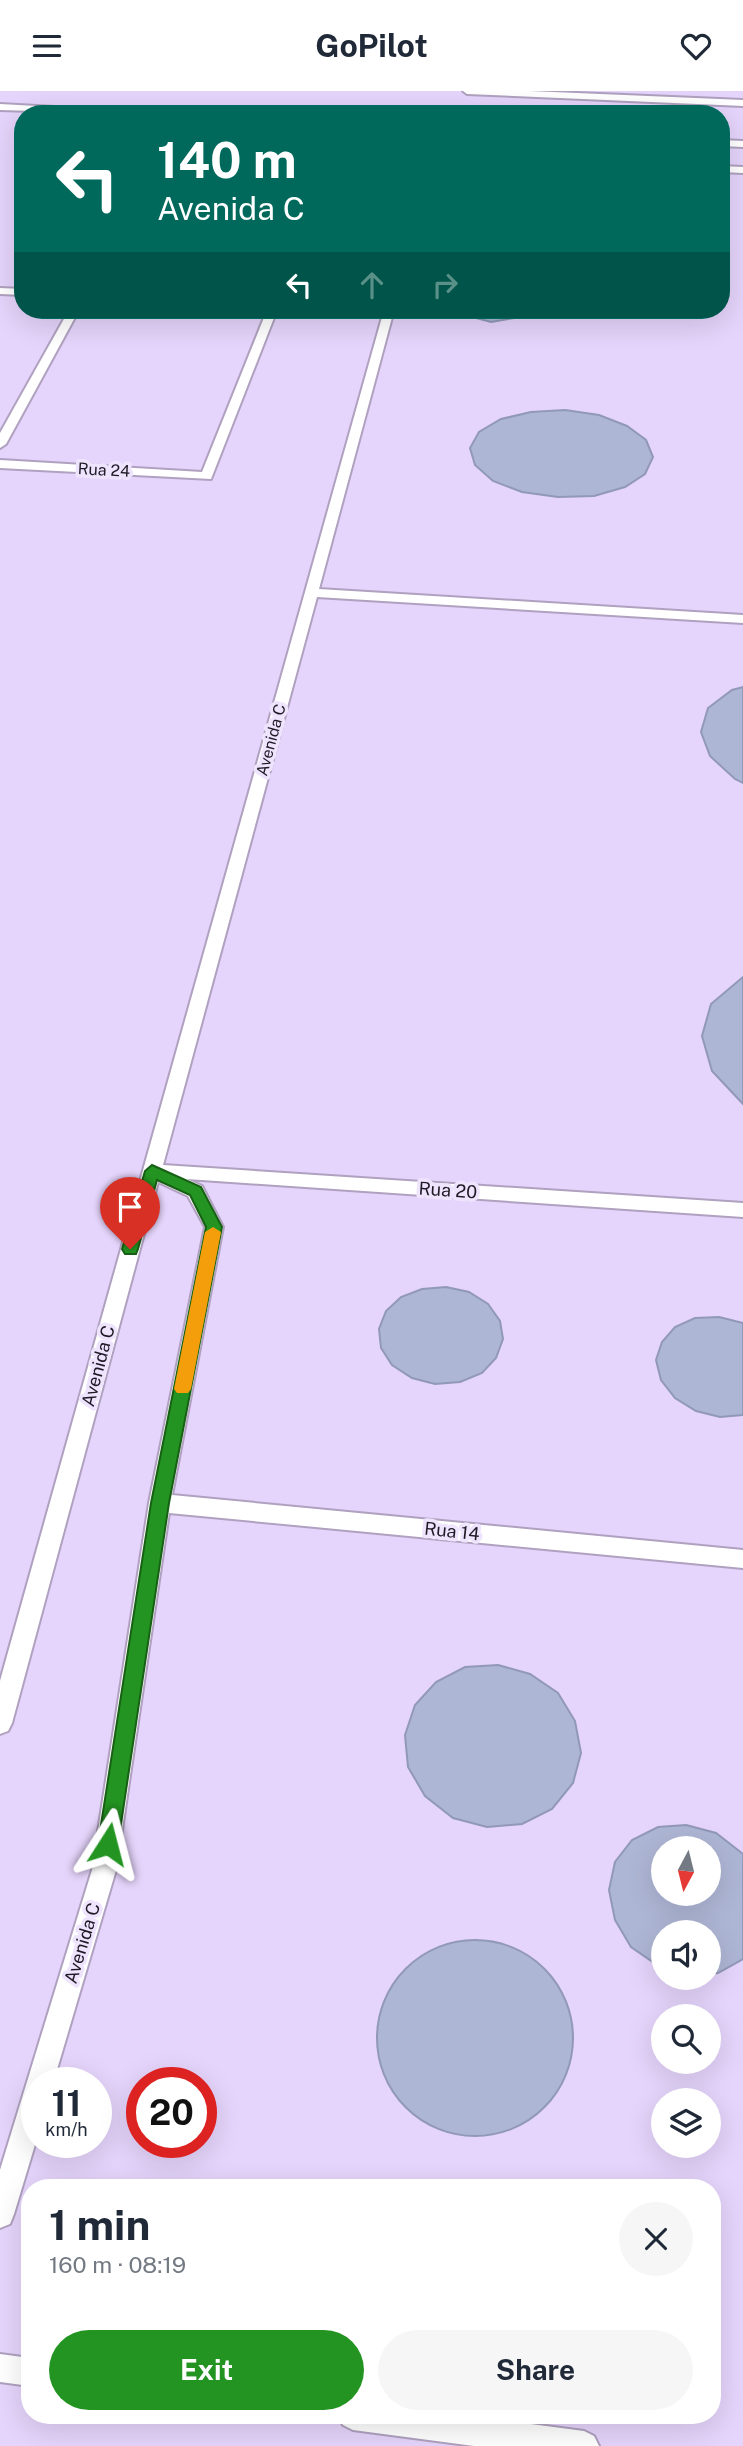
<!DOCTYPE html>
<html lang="en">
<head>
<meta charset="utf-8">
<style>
	:root { --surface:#fff; --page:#f6f6f7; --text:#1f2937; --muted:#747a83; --accent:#239421 }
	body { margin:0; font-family:"Public Sans",sans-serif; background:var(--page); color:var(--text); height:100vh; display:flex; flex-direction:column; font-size:26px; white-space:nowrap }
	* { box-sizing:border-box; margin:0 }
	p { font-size:23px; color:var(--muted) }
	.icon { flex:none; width:38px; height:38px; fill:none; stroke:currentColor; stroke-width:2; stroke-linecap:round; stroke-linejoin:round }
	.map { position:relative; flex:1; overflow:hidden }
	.drawer { position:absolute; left:21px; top:2088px; width:700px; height:245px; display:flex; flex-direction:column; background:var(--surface); border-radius:28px; box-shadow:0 7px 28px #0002 }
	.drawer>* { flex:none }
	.banner { position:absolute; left:14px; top:14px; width:716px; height:214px; border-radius:28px; box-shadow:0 7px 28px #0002; background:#00695c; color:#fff; overflow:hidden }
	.needle { width:46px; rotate:187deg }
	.buttons { position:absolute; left:651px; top:1745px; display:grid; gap:14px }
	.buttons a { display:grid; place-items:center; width:70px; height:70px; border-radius:50%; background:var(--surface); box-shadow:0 7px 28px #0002; font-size:35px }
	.speed { position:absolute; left:21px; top:1976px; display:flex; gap:14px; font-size:35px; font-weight:700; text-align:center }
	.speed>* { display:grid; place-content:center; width:91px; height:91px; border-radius:50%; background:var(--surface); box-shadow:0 7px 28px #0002; line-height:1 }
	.speed small { font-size:18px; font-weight:400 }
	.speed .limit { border:10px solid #d22; background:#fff; color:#111 }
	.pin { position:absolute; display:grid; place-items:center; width:60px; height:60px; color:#fff; margin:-72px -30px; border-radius:50% 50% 50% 0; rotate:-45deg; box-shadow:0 0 7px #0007 }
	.pin .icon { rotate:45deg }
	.me { position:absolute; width:77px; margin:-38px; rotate:9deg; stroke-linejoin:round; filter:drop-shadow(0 0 5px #0008) }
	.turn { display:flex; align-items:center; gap:24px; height:147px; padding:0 28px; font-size:32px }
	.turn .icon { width:91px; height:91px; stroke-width:2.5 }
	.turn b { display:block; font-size:49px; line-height:60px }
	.lanes { display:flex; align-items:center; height:66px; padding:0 28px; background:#0003; justify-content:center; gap:35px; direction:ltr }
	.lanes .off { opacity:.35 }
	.round { display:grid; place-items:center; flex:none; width:74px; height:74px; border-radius:37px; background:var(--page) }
	.head { display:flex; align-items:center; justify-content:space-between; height:119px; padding:0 28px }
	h1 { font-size:42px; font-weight:700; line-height:52px }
	.button { display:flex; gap:14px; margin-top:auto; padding:14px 28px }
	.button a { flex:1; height:80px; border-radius:42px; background:var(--accent); color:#fff; font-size:28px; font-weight:700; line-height:80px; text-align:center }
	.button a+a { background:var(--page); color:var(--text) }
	header { display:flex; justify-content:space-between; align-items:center; height:91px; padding:0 28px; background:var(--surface); font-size:32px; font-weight:700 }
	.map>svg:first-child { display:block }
	.built { fill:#e5d4fb; fill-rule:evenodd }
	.building { fill:#aeb6d5; stroke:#9199b7; stroke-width:2; fill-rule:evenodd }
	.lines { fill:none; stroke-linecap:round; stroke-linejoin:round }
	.lane-casing { stroke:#afa1bf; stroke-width:4 }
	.lane { fill:#fff; fill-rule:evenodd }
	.route { fill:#239421; stroke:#176015; stroke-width:2 }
	.slow { fill:#f59e0b }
	.labels { text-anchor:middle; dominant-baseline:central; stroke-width:7; stroke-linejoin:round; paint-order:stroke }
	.far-street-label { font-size:16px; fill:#1f1a25; stroke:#efe4fe }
	.street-label { font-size:18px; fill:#1f1a25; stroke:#efe4fe }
</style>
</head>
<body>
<header><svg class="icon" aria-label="menu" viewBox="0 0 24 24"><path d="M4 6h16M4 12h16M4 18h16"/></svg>GoPilot<svg class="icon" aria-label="heart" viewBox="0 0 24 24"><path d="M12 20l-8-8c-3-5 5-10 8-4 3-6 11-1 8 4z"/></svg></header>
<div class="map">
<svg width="743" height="2355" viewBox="0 0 743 2355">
	<rect width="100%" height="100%" fill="#efe4fe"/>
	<path class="built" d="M0 0H743V2355H0ZM23 23H721V219H23ZM663 1757H709V1802H663ZM663 1841H709V1886H663ZM663 1925H709V1970H663ZM37 1992H96V2051H37ZM142 1992H201V2051H142ZM663 2009H709V2054H663ZM30 2096H712V2324H30Z"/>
	<g class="building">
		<path d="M462 219H525L514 227 491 231 469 225Z"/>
		<path d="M565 319 599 324 627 335 646 349 653 366 645 383 625 396 594 405 558 406 522 401 493 390 475 374 470 357 479 341 501 328 531 321Z"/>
		<path d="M743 596V692L735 688 710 665 701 641 708 617 732 599Z"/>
		<path d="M743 886V1013L712 980 702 945 711 913Z"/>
		<path d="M446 1196 469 1201 488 1213 500 1230 503 1248 496 1267 482 1282 460 1291 435 1293 412 1287 392 1274 381 1257 379 1238 386 1220 401 1206 422 1198Z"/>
		<path d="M719 1226 743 1232V1324L720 1326 696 1320 675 1307 661 1289 656 1269 662 1251 675 1236 695 1227Z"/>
		<path d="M498 1574 530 1583 558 1602 575 1630 581 1662 573 1692 552 1718 522 1733 487 1736 453 1727 425 1705 408 1676 405 1644 415 1614 436 1591 465 1576Z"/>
		<path d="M686 1734 716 1742 743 1763V1868L718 1882 709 1883V1841H663V1878L631 1856 615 1829 609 1799 615 1771 632 1749 658 1736ZM663 1757H709V1802H663Z"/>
		<circle cx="475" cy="1947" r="98"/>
	</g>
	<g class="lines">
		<g class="lane-casing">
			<g id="lane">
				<path d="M463 0H529L743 9V15L467 3Z"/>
				<path d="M0 13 129 20 133 23 0 19Z"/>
				<path d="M721 49 743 50V56L721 55Z"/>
				<path d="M721 75 743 76V82L721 81Z"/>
				<path d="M0 197 23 198V204L0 203Z"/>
				<path d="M69 219H79L6 353 0 357V342Z"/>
				<path d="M267 219H277L211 388 0 377V369L202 381Z"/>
				<path d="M384 219H394L319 498 743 524V532L317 506 163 1074 743 1112V1126L187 1088 202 1095 223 1136 172 1404 743 1459V1477L169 1422 116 1779 53 1992H37V2047L14 2123 10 2133 0 2137V2079L92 1779 149 1412 205 1136 188 1105 158 1091 12 1632 8 1640 0 1643V1590Z"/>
				<path d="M0 2263 30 2267V2295L0 2291Z"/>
				<path d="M338 2324H463L584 2340 594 2345 599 2355H474L353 2339 343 2334Z"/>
			</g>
		</g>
		<use href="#lane" class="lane"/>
	</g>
	<path class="route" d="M152 1074 201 1096 222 1136 169 1412 118 1753 115 1760 108 1763 101 1760 98 1753 151 1412 206 1136 190 1104 157 1089 138 1158 136 1163H125L122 1158 145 1080Z"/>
	<path class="slow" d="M213 1136 221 1141 191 1298 188 1302H177L174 1298 205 1141Z"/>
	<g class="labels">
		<g class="far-street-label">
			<text transform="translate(104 379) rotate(3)">Rua 24</text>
			<text transform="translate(271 649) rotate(-75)">Avenida C</text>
		</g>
		<g class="street-label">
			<text transform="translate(448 1099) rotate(4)">Rua 20</text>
			<text transform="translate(98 1275) rotate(-75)">Avenida C</text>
			<text transform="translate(452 1440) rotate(6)">Rua 14</text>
			<text transform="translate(82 1852) rotate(-73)">Avenida C</text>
		</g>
	</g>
</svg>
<div class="buttons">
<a><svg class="needle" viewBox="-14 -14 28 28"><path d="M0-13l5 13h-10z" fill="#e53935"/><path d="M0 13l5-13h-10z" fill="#747a83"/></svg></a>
<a><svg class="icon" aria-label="sound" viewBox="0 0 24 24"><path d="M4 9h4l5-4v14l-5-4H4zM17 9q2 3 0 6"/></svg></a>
<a><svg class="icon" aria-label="search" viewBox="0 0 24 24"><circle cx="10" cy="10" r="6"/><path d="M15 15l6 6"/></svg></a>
<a><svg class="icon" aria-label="layers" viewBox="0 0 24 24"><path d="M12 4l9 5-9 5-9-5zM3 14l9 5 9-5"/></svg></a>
</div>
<div class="speed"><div>11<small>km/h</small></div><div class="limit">20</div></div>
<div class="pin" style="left:130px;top:1158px;background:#d93025"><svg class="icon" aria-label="arrive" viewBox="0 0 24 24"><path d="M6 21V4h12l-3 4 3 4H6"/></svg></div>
<svg class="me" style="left:108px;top:1753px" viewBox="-20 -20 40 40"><path d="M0-17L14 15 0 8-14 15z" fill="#239421" stroke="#fff" stroke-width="4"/></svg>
<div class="banner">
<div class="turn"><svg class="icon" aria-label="left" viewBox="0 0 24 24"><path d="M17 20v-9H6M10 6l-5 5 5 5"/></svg><div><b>140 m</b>Avenida C</div></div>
<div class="lanes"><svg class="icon" aria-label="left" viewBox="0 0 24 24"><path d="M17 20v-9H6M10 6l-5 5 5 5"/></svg><svg class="icon off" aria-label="ahead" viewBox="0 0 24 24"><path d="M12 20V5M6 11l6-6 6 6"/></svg><svg class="icon off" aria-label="right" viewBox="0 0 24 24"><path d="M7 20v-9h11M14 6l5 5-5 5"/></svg></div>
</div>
<section class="drawer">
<div class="head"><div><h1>1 min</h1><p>160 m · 08:19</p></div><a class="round"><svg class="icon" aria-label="close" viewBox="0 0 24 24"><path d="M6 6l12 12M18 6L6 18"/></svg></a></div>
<div class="button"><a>Exit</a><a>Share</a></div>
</section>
</div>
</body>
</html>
